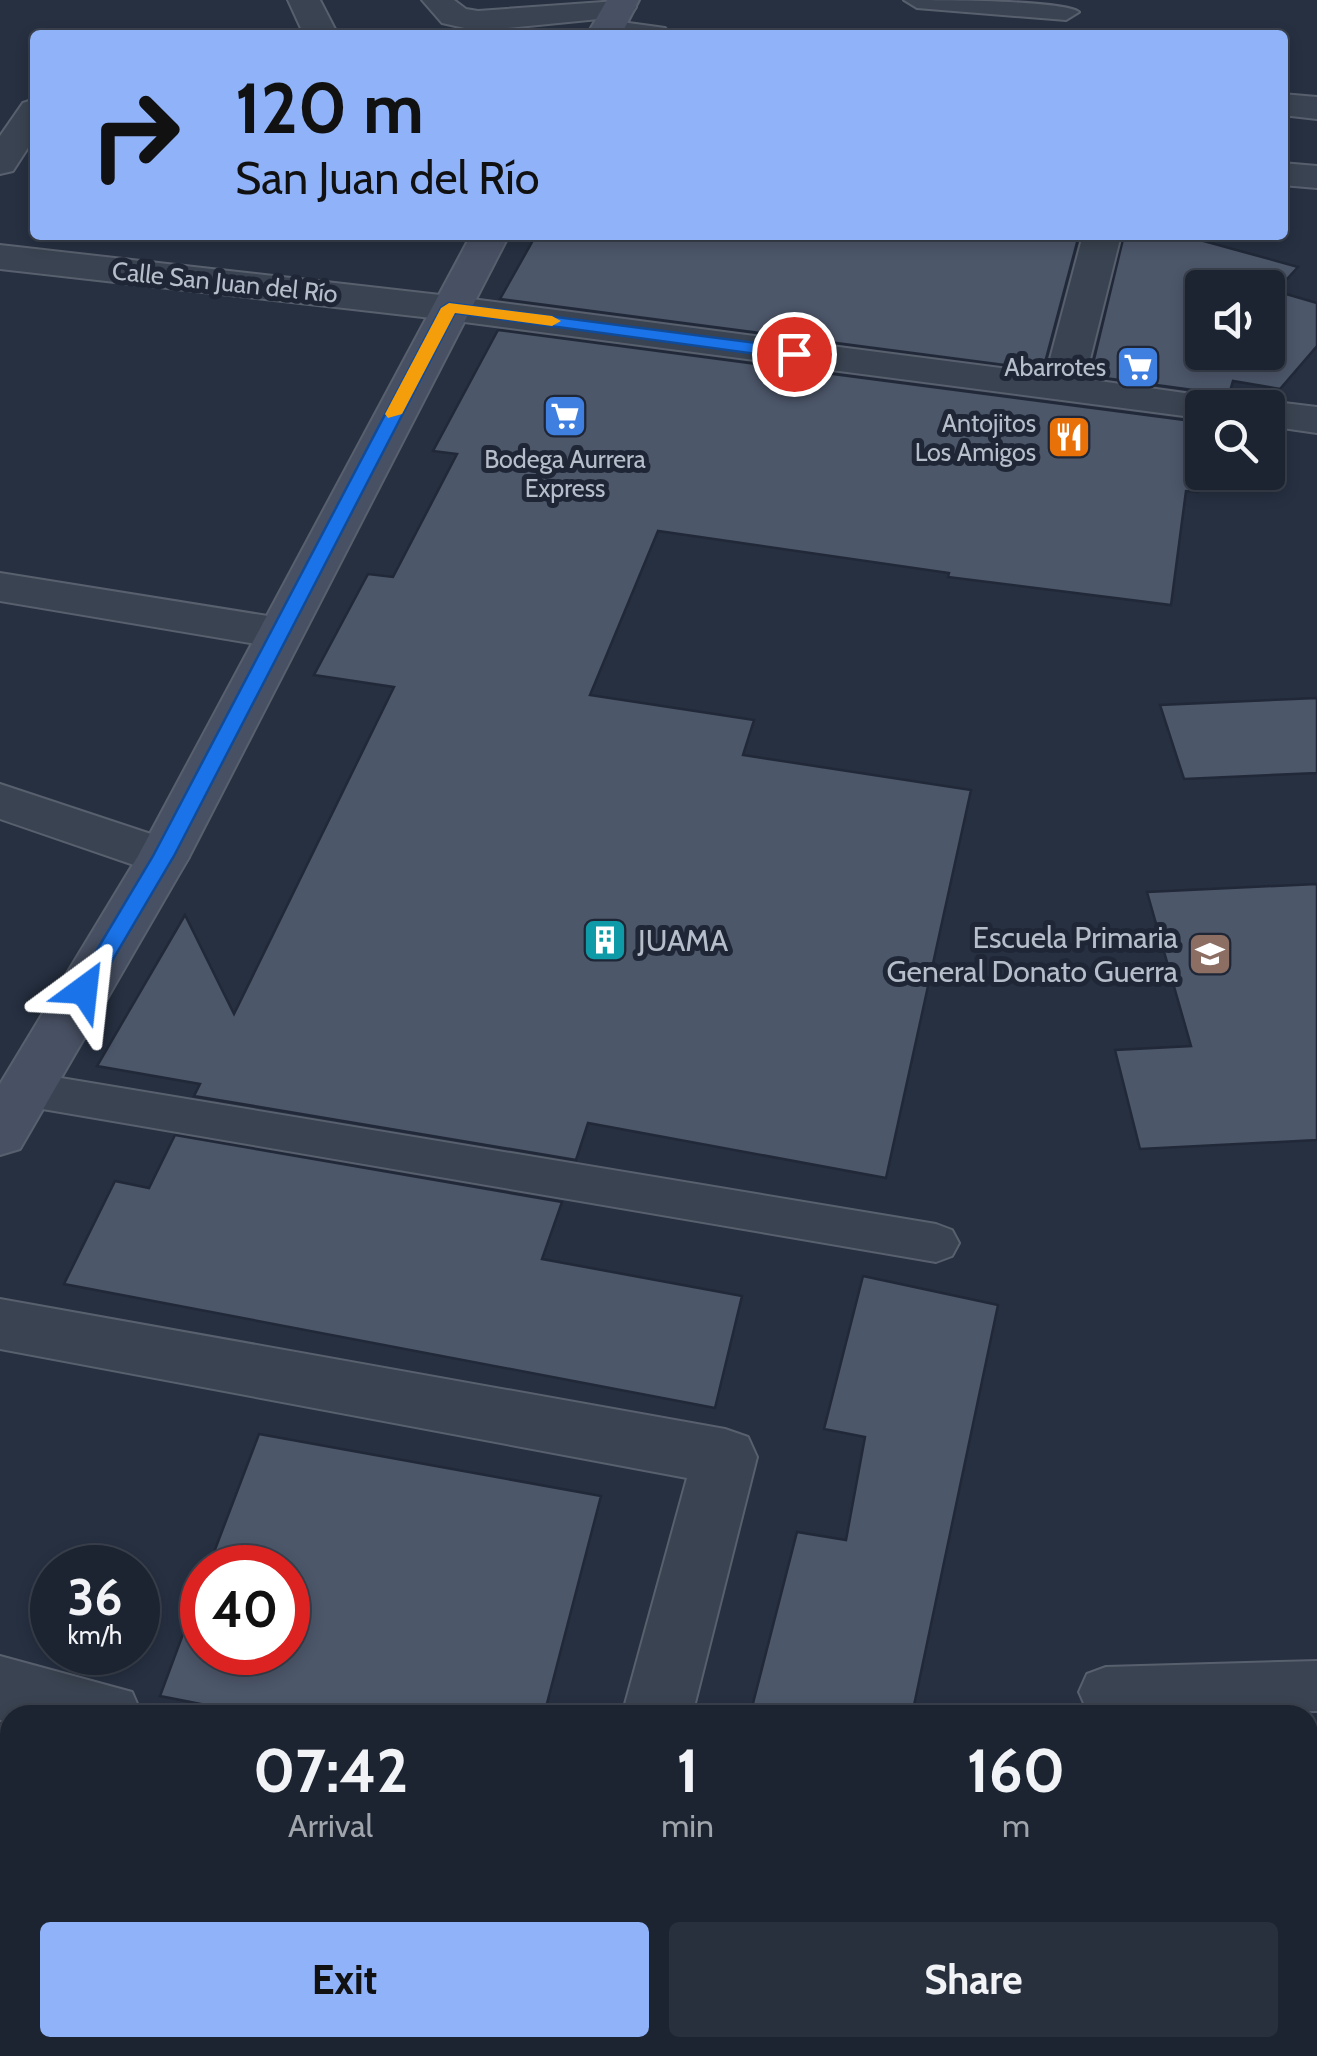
<!DOCTYPE html>
<html lang="en">
<head>
<meta charset="utf-8">
<style>
	:root { --surface:#1c2431; --page:#29303d; --text:#f1f3f6; --muted:#a0a4ab; --line:#3a414d; --accent:#8fb2f8 }
	body { margin:0; font-family:Cabin,sans-serif; background:var(--page); color:var(--text); height:100vh; display:flex; flex-direction:column; font-size:38px; white-space:nowrap }
	* { box-sizing:border-box; margin:0 }
	p { font-size:32px; color:var(--muted) }
	.icon { flex:none; width:55px; height:55px; fill:none; stroke:currentColor; stroke-width:2; stroke-linecap:round; stroke-linejoin:round }
	.map { position:relative; flex:1; overflow:hidden }
	.side { position:absolute; left:0px; top:1705px; width:1318px; height:352px; display:flex; flex-direction:column; background:var(--surface); border-radius:30px 30px 0 0; box-shadow:0 5px 15px #0003,0 0 0 2px var(--line) }
	.side>* { flex:none }
	.hud { position:absolute; left:30px; top:30px; width:1258px; height:210px; border-radius:10px; box-shadow:0 5px 15px #0003,0 0 0 2px var(--line); background:#8fb2f8; color:#111; overflow:hidden }
	.controls { position:absolute; left:1185px; top:270px; display:grid; gap:20px }
	.controls a { display:grid; place-items:center; width:100px; height:100px; border-radius:10px; background:var(--surface); box-shadow:0 5px 15px #0003,0 0 0 2px var(--line); font-size:50px }
	.speed { position:absolute; left:30px; top:1545px; display:flex; gap:20px; font-size:50px; font-weight:700; text-align:center }
	.speed>* { display:grid; place-content:center; width:130px; height:130px; border-radius:50%; background:var(--surface); box-shadow:0 5px 15px #0003,0 0 0 2px var(--line); line-height:1 }
	.speed small { font-size:25px; font-weight:400 }
	.speed .limit { border:15px solid #d22; background:#fff; color:#111 }
	.pin { position:absolute; display:grid; place-items:center; width:85px; height:85px; color:#fff; margin:-42px; border:5px solid #fff; border-radius:50%; box-shadow:0 2px 10px #0007 }
	.me { position:absolute; width:110px; margin:-55px; rotate:30deg; stroke-linejoin:round; filter:drop-shadow(0 0 8px #0008) }
	.turn { display:flex; align-items:center; gap:35px; height:210px; padding:0 40px; font-size:45px }
	.turn .icon { width:130px; height:130px; stroke-width:2.5 }
	.turn b { display:block; font-size:70px; line-height:85px }
	.eta { display:flex; justify-content:space-evenly; align-items:center; height:170px; text-align:center }
	.eta b { font-size:60px; font-weight:700; line-height:70px }
	.button { display:flex; gap:20px; margin-top:auto; padding:20px 40px }
	.button a { flex:1; height:115px; border-radius:10px; background:var(--accent); color:#111; font-size:40px; font-weight:700; line-height:115px; text-align:center }
	.button a+a { background:var(--page); color:var(--text) }
	.map>svg:first-child { display:block }
	.building { fill:#4c576a; stroke:#212938; stroke-width:2.5; fill-rule:evenodd }
	.lines { fill:none; stroke-linecap:round; stroke-linejoin:round }
	.lane-casing { stroke:#58606e; stroke-width:4 }
	.street-casing { stroke:#58606e; stroke-width:4 }
	.secondary-casing { stroke:#58606e; stroke-width:4 }
	.lane { fill:#3a4351; fill-rule:evenodd }
	.street { fill:#3a4351; fill-rule:evenodd }
	.secondary { fill:#485164; fill-rule:evenodd }
	.route { fill:#1a73e8; stroke:#114b97; stroke-width:2.5 }
	.slow { fill:#f59e0b }
	.labels { text-anchor:middle; dominant-baseline:central; stroke-width:10; stroke-linejoin:round; paint-order:stroke }
	.far-street-label { font-size:25px; fill:#b7becb; stroke:#1f2736 }
	.far-poi-label { font-size:25px; fill:#b7becb; stroke:#1f2736; text-anchor:end }
	.poi-label { font-size:30px; fill:#b7becb; stroke:#1f2736; text-anchor:end }
</style>
</head>
<body>
<div class="map">
<svg width="1317" height="2056" viewBox="0 0 1317 2056">
	<rect width="100%" height="100%" fill="#263041"/>
	<g class="building">
		<path d="M536 235H1079L1043 370 500 299Z"/>
		<path d="M1124 235H1182L1298 267 1276 291 1317 303V346L1280 389 1233 381 1225 408H1207L1208 402 1200 391 1090 376ZM1202 288H1268V352H1202Z"/>
		<path d="M498 330 1184 420 1202 414 1204 472 1198 492 1186 491 1171 605 948 577 949 573 658 531 590 695 754 720 743 755 971 790 886 1178 588 1123 576 1160 194 1096 200 1084 97 1066 185 915 234 1014 394 687 314 675 368 574 393 577 457 454 433 451Z"/>
		<path d="M1317 698V773L1184 779 1160 705Z"/>
		<path d="M1317 884V1140L1140 1149 1115 1050 1191 1046 1147 892Z"/>
		<path d="M175 1135 562 1202 542 1259 742 1296 715 1408 64 1284 115 1181 149 1188Z"/>
		<path d="M863 1276 998 1305 912 1715H750L797 1532 846 1540 865 1437 824 1429Z"/>
		<path d="M259 1434 601 1496 544 1715H257L160 1696 202 1583V1652H288V1568H208Z"/>
	</g>
	<g class="lines">
		<g class="lane-casing">
			<g id="lane">
				<path d="M904 0C934 0 1063 0 1079 12L1066 20 917 8Z"/>
				<path d="M25 1072 936 1224 952 1230 959 1243 952 1256 936 1262 25 1106 10 1101 3 1089 10 1077Z"/>
				<path d="M1317 1661V1711L1101 1715 1087 1710 1079 1692 1087 1674 1106 1667Z"/>
				<path d="M1317 1912V1970L1308 1971V1913Z"/>
			</g>
		</g>
		<g class="street-casing">
			<g id="street">
				<path d="M288 0H320L338 35H304Z"/>
				<path d="M422 0H454L466 9 478 11 631 0 636 7 631 14 619 17 478 31 442 23Z"/>
				<path d="M607 20 665 28 670 35H594L590 30 595 23Z"/>
				<path d="M1282 94 1317 97V119L1282 115Z"/>
				<path d="M35 99V137L13 171 0 174V136L23 103Z"/>
				<path d="M1282 163 1317 166V188L1282 185Z"/>
				<path d="M1083 235H1121L1085 379 1199 395 1205 404 1199 413 1184 416 449 320 0 269V245L449 296 1046 374Z"/>
				<path d="M1268 401 1317 407V433L1268 426V408H1252Z"/>
				<path d="M0 573 280 618 296 623 303 633 296 643 280 648 0 601Z"/>
				<path d="M0 784 181 844 189 857 181 870 163 875 0 819Z"/>
				<path d="M0 1299 725 1429 748 1437 757 1457 692 1715H622L687 1478 0 1349Z"/>
				<path d="M0 1656 132 1692 142 1715H10V1723L0 1720Z"/>
			</g>
		</g>
		<g class="secondary-casing">
			<g id="secondary">
				<path d="M607 0H639L621 35H587Z"/>
				<path d="M471 235H509L189 857 20 1149 0 1155V1084L138 856Z"/>
			</g>
		</g>
		<use href="#lane" class="lane"/>
		<use href="#street" class="street"/>
		<use href="#secondary" class="secondary"/>
	</g>
	<path class="route" d="M449 303 794 348 802 354 794 359 455 313 174 856 92 995H77L73 990 153 856 441 308Z"/>
	<path class="slow" d="M449 303 552 316 561 321 552 326 455 313 402 414 388 418 385 414 441 308Z"/>
	<defs>
		<g id="supermarket-square" transform="scale(2.25)"><rect x="-9" y="-9" width="18" height="18" rx="4" fill="#3f7fe0" stroke="#1f2736"/><path d="M-6-5.5h2.5l.6 2H6L4.5 2H-2.5L-4.4-4H-6ZM-1.5 3.2a1.3 1.3 0 1 0 .1 0ZM3 3.2a1.3 1.3 0 1 0 .1 0Z" fill="#fff"/></g>
		<g id="restaurant-square" transform="scale(2.25)"><rect x="-9" y="-9" width="18" height="18" rx="4" fill="#e8710a" stroke="#1f2736"/><path d="M-5-6h1v4h1v-4h1v4h1v-4h1v5L-1.5 .5V6h-2V.5L-5-1ZM5-6V6H3V1.5H1.5Q1.5-4 5-6Z" fill="#fff"/></g>
		<g id="building-square" transform="scale(2.25)"><rect x="-9" y="-9" width="18" height="18" rx="4" fill="#0f9aa8" stroke="#1f2736"/><path d="M-4-6H4V6H1V3H-1V6H-4ZM-2.5-4.3h1.7v1.8h-1.7ZM.8-4.3h1.7v1.8H.8ZM-2.5-1h1.7V.8h-1.7ZM.8-1h1.7V.8H.8Z" fill="#fff"/></g>
		<g id="school-square" transform="scale(2.25)"><rect x="-9" y="-9" width="18" height="18" rx="4" fill="#8d6e63" stroke="#1f2736"/><path d="M0-5L7-2L0 1L-7-2ZM-4 1L0 2.5L4 1V4Q0 6-4 4Z" fill="#fff"/></g>
	</defs>
	<g fill-rule="evenodd">
		<use href="#supermarket-square" x="1138" y="367"/>
		<use href="#supermarket-square" x="565" y="416"/>
		<use href="#restaurant-square" x="1069" y="437"/>
		<use href="#building-square" x="605" y="940"/>
		<use href="#school-square" x="1210" y="954"/>
	</g>
	<g class="labels">
		<g class="far-street-label">
			<text transform="translate(225 282) rotate(6)">Calle San Juan del Río</text>
		</g>
		<g class="far-poi-label">
			<text x="1106" y="367">Abarrotes</text>
			<text x="1036" y="423">Antojitos<tspan x="1036" dy="29">Los Amigos</tspan></text>
			<text x="565" y="459" text-anchor="middle">Bodega Aurrera<tspan x="565" dy="29">Express</tspan></text>
		</g>
		<g class="poi-label">
			<text x="1178" y="937">Escuela Primaria<tspan x="1178" dy="34">General Donato Guerra</tspan></text>
			<text x="638" y="940" text-anchor="start">JUAMA</text>
		</g>
	</g>
</svg>
<div class="controls">
<a><svg class="icon" aria-label="sound" viewBox="0 0 24 24"><path d="M4 9h4l5-4v14l-5-4H4zM17 9q2 3 0 6"/></svg></a>
<a><svg class="icon" aria-label="search" viewBox="0 0 24 24"><circle cx="10" cy="10" r="6"/><path d="M15 15l6 6"/></svg></a>
</div>
<div class="speed"><div>36<small>km/h</small></div><div class="limit">40</div></div>
<div class="pin" style="left:794px;top:354px;background:#d93025"><svg class="icon" aria-label="arrive" viewBox="0 0 24 24"><path d="M6 21V4h12l-3 4 3 4H6"/></svg></div>
<svg class="me" style="left:84px;top:990px" viewBox="-20 -20 40 40"><path d="M0-17L14 15 0 8-14 15z" fill="#1a73e8" stroke="#fff" stroke-width="4"/></svg>
<div class="hud">
<div class="turn"><svg class="icon" aria-label="right" viewBox="0 0 24 24"><path d="M7 20v-9h11M14 6l5 5-5 5"/></svg><div><b>120 m</b>San Juan del Río</div></div>
</div>
<section class="side">
<div class="eta">
<div><b>07:42</b><p>Arrival</p></div>
<div><b>1</b><p>min</p></div>
<div><b>160</b><p>m</p></div>
</div>
<div class="button"><a>Exit</a><a>Share</a></div>
</section>
</div>
</body>
</html>
